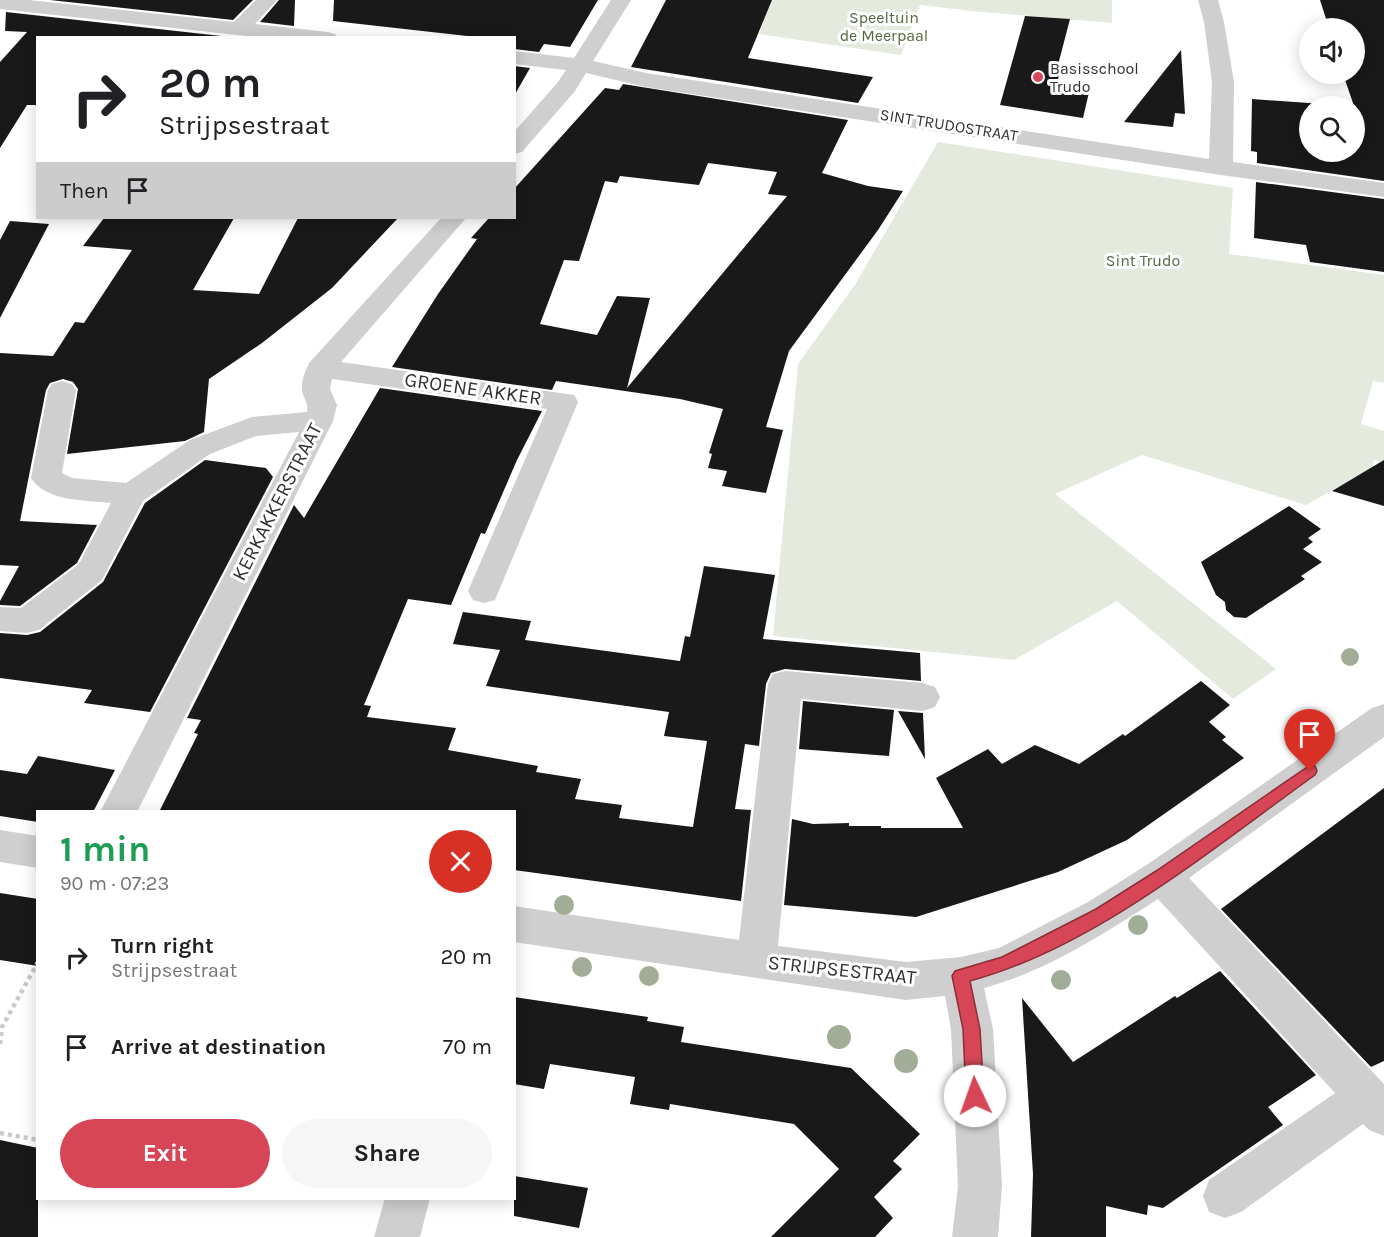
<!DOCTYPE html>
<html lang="en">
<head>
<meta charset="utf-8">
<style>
	:root { --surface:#fff; --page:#f6f6f6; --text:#202124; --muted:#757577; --accent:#d74656 }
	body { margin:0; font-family:Karla,sans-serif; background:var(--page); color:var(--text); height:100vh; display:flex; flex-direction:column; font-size:22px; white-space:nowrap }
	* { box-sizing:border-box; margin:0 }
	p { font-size:20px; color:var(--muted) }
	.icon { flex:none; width:33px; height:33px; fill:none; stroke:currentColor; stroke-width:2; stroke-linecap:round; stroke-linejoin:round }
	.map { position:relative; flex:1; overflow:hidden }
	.side { position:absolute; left:36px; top:810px; width:480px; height:390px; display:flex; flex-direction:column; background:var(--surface); border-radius:0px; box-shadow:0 3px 15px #0003 }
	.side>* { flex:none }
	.banner { position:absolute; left:36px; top:36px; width:480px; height:183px; border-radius:0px; box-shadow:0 3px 15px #0003; background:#fff; color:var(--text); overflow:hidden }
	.tools { position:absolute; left:1299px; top:18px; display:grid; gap:12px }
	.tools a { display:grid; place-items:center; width:66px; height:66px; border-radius:50%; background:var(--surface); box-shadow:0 3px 15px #0003; font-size:30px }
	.pin { position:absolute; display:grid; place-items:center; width:51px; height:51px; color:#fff; margin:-62px -26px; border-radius:50% 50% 50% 0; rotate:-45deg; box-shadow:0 0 6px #0007 }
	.pin .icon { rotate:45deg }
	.me { position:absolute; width:66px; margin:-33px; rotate:357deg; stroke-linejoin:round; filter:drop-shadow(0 0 4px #0008) }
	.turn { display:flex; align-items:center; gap:21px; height:126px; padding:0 24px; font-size:27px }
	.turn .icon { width:78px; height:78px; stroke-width:2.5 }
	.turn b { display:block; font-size:42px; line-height:51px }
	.then { display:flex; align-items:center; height:57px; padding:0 24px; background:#0003; gap:12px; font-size:22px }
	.round { display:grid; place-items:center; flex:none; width:63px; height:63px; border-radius:32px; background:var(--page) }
	.headline { display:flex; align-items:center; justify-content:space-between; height:102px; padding:0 24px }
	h1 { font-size:36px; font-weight:700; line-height:45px; color:#1e9e55 }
	.action { display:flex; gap:12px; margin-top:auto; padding:12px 24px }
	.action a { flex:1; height:69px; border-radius:36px; background:var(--accent); color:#fff; font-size:24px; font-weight:700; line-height:69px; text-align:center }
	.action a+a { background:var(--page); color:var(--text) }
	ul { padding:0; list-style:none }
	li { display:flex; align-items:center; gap:18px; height:90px; padding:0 24px }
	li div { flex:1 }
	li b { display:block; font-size:22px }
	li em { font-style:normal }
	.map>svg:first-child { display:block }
	.green { fill:#e5eade }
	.building { fill:#191919; fill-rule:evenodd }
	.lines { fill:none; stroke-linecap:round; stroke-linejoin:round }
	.path { stroke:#c9c9c9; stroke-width:4.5; stroke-dasharray:4 4; stroke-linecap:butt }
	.minor { fill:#cfcfcf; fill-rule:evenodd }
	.tree { fill:#a2ad97 }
	.route { fill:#d74656; stroke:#8c2e38; stroke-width:1.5 }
	.poi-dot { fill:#d74656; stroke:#fff; stroke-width:2 }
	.labels { text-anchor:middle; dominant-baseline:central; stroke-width:6; stroke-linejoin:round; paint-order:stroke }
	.far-park-label { font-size:16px; fill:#566a42; stroke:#fff }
	.far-poi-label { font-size:16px; fill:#323232; stroke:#fff; text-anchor:start }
	.far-street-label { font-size:16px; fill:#323232; stroke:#fff }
	.street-label { font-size:20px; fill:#323232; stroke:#fff }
</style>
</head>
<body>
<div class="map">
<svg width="1384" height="1237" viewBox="0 0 1384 1237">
	<rect width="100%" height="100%" fill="#fff"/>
	<g class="green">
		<path d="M772 0H1112V23L972 11 920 5 901 55 759 34Z"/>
		<path d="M938 142 1233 188 1229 254 1384 275V383L1373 381 1361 424 1384 431V462L1374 460 1367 488 1354 478 1306 505 1142 455 1055 494 1276 669 1233 699 1117 601 1014 660 773 636 798 364 856 283Z"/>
	</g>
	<g class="building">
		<path d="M50 0H253L233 20Z"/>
		<path d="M279 0H295L294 26 260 22Z"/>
		<path d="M334 0H598L570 47 544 44 539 52 514 49V38H485L333 21Z"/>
		<path d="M666 0H772L748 58 873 77 858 103 631 67Z"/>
		<path d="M1320 0H1384V181L1257 163V152L1251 151 1252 99 1351 106H1310V152H1354V106L1343 74H1354V28H1329Z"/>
		<path d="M6 12 239 38H38V105H27L0 148V62L27 32 5 31Z"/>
		<path d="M1025 16 1070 19 1058 65 1061 68 1057 83 1090 88 1083 118 1000 105Z"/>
		<path d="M1181 50 1185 114 1175 113 1173 127 1124 122Z"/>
		<path d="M514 66 530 68 514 96Z"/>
		<path d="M623 84 848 120 822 173 868 186 903 191 878 230 789 351 766 427 783 430 766 493 722 486 727 471 708 468 712 454 709 453 723 409 680 399 556 381 552 390 392 367 438 294 477 239 471 238 489 218H514V189L605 88 619 90ZM708 163 777 172 768 194 787 196 627 388 650 298 617 296 597 335 540 324 564 260 579 261 605 181 617 183 620 176 699 185Z"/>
		<path d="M1256 182 1384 199V272L1310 262 1306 245 1254 238Z"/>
		<path d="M104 218H234L193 290 259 294 298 218H398L332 288 262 343 209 379 204 432 185 441 67 454 78 389 73 382 63 379 50 383 46 390 20 521 97 525 77 563 20 606 0 605V601L19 566 0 565V353L53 356 75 322 84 323 132 250 83 246Z"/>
		<path d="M10 221 49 224 0 318V240Z"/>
		<path d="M380 388 542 411 517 460 485 534 481 533 451 605 408 599 364 705 371 706 367 717 456 728 448 750 538 766 536 772 581 779 575 799 622 805 619 818 693 827 707 741 664 736 669 712 486 686 500 650 453 644 463 612 531 621 525 640 680 661 685 636 690 637 704 566 775 575 763 639 920 653 921 681 785 669 771 673 766 684 759 746 745 744 735 809 751 810 741 901 514 870V812H159L198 734 194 733 201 720 187 718 294 505 304 518Z"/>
		<path d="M205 460 266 468 273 477 150 712 84 703 92 690 0 678V633L27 635 40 632 103 582 145 503Z"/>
		<path d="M1384 460V506L1332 491Z"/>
		<path d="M1289 506 1321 529 1308 538 1313 542 1303 549 1322 562 1301 576 1305 579 1246 618 1234 617 1226 610 1225 602 1216 595 1201 562Z"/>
		<path d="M1201 681 1230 705 1209 722 1226 737 1222 740 1244 758 1127 840 1058 872 916 917 784 905 792 819 813 824 849 823V826H881V828H963L936 778 988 749 1002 764 1035 745 1079 764 1123 734 1125 736Z"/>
		<path d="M803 701 894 710 889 756 799 749Z"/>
		<path d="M898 711 923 713 925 759Z"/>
		<path d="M38 756 115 770 93 812H38V822L0 816V770L27 774Z"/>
		<path d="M1384 788V1061L1371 1067 1221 909Z"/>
		<path d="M0 893 38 899V966L0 960Z"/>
		<path d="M1220 971 1316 1075 1268 1107 1283 1125 1163 1208 1148 1205 1147 1215 1106 1206V1237H1031L1033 1174 1022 998 1073 1062 1175 996 1177 998Z"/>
		<path d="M514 997 648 1017 647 1021 684 1027 681 1042 851 1068 920 1134 893 1161 902 1169 874 1197 893 1218 875 1237H771L839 1169 794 1124 670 1104 669 1110 630 1104 635 1077 550 1064 544 1089 514 1084Z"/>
		<path d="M0 1140 38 1148V1237H0Z"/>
		<path d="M514 1176 588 1188 579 1228 514 1216Z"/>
	</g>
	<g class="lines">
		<g class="path">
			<path d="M0 1044 2 1027 38 962"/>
			<path d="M0 1133 38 1140"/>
		</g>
		<g class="minor">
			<path d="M0 0H29L234 22 256 0H277L255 24 328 32 335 34 338 38H264L0 9Z"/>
			<path d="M611 0H631L593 61 646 73 1209 159 1212 82 1204 22 1198 0H1218L1224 22 1234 82 1233 162 1384 183V197L1221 175 646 87 586 73 575 91 522 152 514 154V132L558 82 566 70 514 64V51L574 58Z"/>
			<path d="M441 218H466L341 362 574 395 578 402 495 600 484 603 473 600 468 591 547 409 332 379 330 389 337 405 333 421 137 812H100L299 432 256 436 210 454 143 501 102 580 39 630 27 633 0 631V607L21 608 79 564 111 503C86 500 46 502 31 478L48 390 52 384 62 381 72 384 76 390 62 473 72 478 126 483 190 440 252 417 307 412C309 402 303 399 302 390 301 381 306 368 310 362Z"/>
			<path d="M785 671 923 683 935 687 940 697 935 707 923 711 801 699 778 946 906 962 961 957 999 948 1088 902 1148 864 1372 708 1384 704V737L1189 878 1384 1084V1136L1369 1130 1363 1124 1241 1212 1225 1218 1209 1212 1203 1196 1209 1180 1335 1093 1158 899C1105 933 1045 972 984 988L993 1029 1002 1186 998 1237H952L958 1186 951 1029 945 996 906 1000 514 942V906L739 940 768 684 773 674Z"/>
			<path d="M0 830 38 836V868L0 862Z"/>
			<path d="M385 1198H430L420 1237H374Z"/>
		</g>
	</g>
	<g class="tree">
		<circle cx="1350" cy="657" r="9"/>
		<circle cx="1302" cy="736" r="9"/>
		<circle cx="564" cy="905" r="10"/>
		<circle cx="1138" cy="925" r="10"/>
		<circle cx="582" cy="967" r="10"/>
		<circle cx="649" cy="976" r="10"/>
		<circle cx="1061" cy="980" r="10"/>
		<circle cx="839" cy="1037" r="12"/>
		<circle cx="906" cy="1061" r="12"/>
	</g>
	<path class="route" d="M1310 765 1315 766 1317 771 1315 775C1212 849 1093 948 970 981L980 1029 984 1096 981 1102 975 1105 969 1102 966 1096 963 1029 952 976 955 971 1002 957 1096 909 1156 871Z"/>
	<circle class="poi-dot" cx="1038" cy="77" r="6"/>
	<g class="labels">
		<g class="far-park-label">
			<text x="884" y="17">Speeltuin<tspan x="884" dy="18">de Meerpaal</tspan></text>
			<text x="1143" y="260">Sint Trudo</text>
		</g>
		<g class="far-poi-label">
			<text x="1050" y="68">Basisschool<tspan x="1050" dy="18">Trudo</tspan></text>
		</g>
		<g class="far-street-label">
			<text transform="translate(949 125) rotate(9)">SINT TRUDOSTRAAT</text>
		</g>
		<g class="street-label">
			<text transform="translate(473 389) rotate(8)">GROENE AKKER</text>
			<text transform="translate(277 502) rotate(-63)">KERKAKKERSTRAAT</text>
			<text transform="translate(842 970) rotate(6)">STRIJPSESTRAAT</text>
		</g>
	</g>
</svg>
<div class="tools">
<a><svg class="icon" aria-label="sound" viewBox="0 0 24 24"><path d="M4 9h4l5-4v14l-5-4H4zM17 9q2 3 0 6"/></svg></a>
<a><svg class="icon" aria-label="search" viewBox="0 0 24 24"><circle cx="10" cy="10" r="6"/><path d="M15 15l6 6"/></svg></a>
</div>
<div class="pin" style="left:1310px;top:771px;background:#d93025"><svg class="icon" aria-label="arrive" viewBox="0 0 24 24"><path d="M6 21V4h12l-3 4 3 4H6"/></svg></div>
<svg class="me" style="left:975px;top:1096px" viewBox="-20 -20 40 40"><circle r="19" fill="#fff"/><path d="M0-13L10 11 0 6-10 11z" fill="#d74656"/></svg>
<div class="banner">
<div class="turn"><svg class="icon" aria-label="right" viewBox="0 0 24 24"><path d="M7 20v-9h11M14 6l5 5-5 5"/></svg><div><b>20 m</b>Strijpsestraat</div></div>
<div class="then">Then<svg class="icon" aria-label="arrive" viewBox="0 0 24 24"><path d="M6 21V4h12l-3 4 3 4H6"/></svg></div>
</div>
<section class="side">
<div class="headline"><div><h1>1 min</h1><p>90 m · 07:23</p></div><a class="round" style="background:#d93025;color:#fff"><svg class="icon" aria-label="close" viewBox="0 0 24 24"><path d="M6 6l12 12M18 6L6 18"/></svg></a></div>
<ul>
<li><svg class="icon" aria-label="right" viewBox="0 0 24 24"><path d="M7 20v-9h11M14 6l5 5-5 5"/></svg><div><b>Turn right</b><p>Strijpsestraat</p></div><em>20 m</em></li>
<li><svg class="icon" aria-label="arrive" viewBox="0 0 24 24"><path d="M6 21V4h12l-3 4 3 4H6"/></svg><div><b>Arrive at destination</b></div><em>70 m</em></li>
</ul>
<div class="action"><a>Exit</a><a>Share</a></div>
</section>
</div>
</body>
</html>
